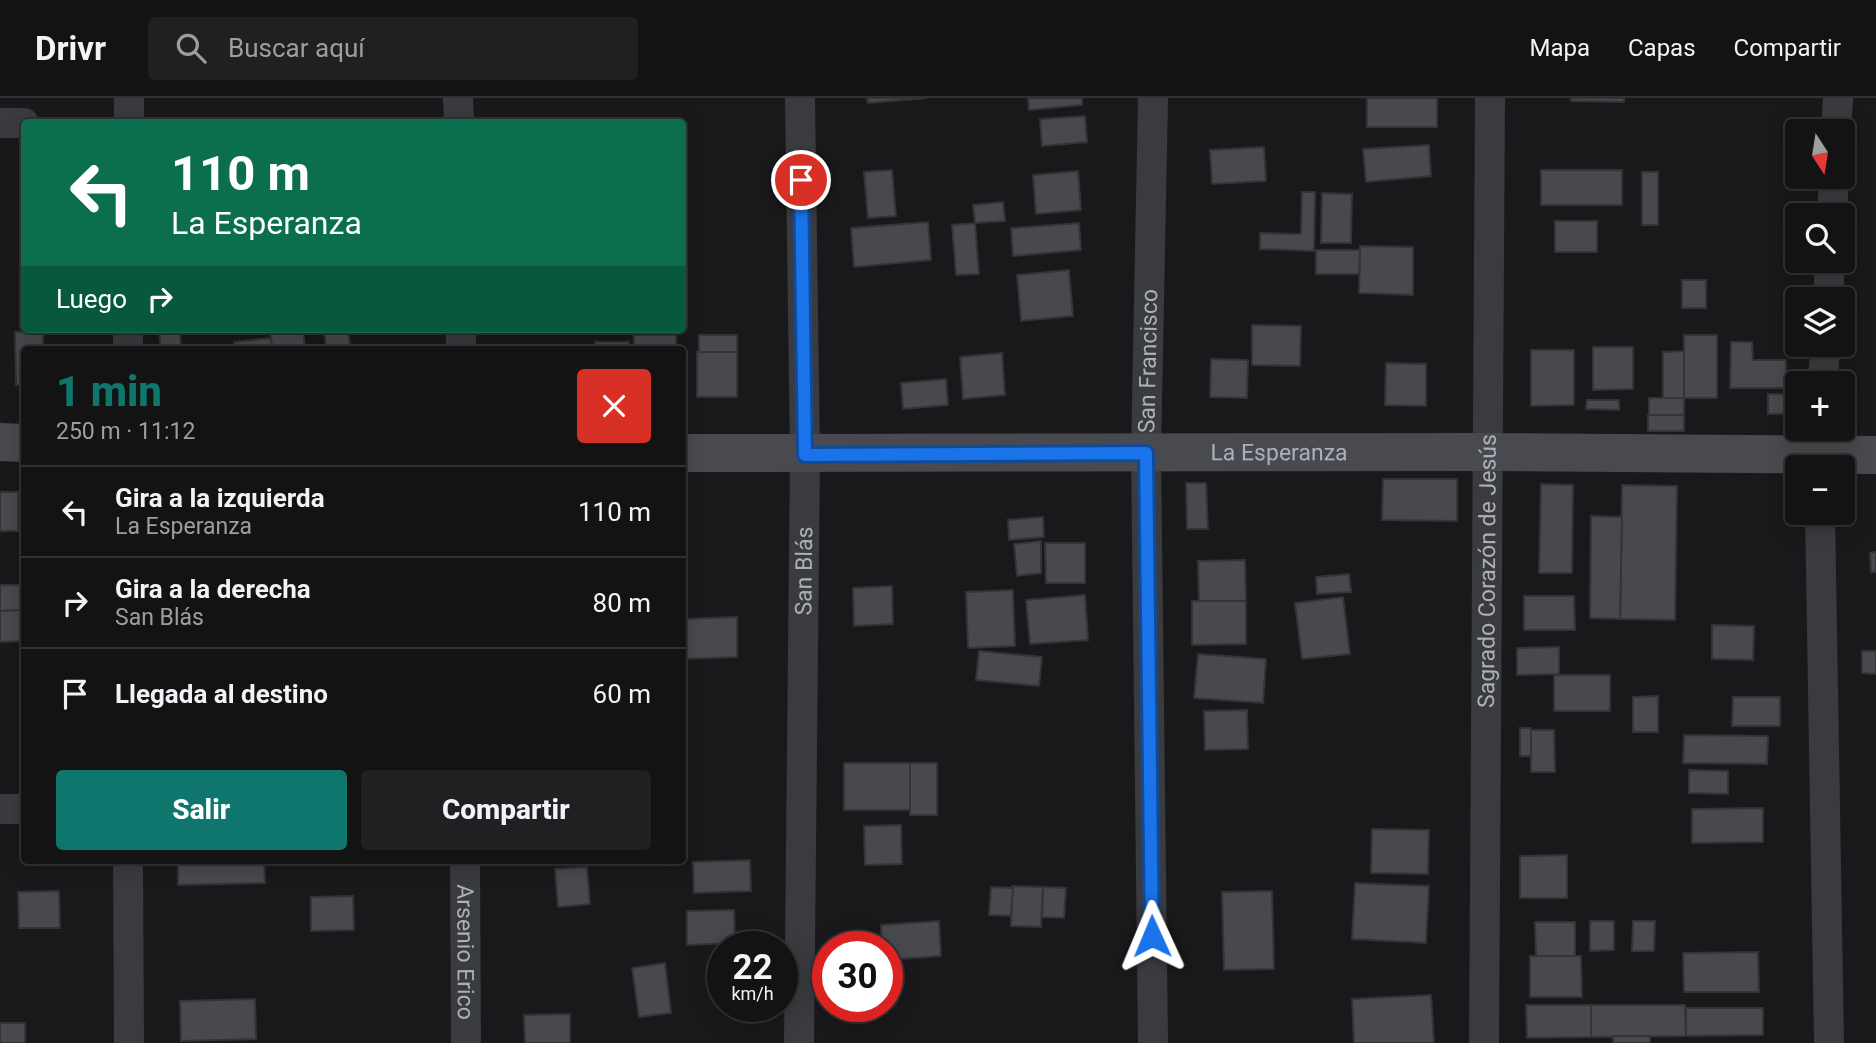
<!DOCTYPE html>
<html lang="es">
<head>
<meta charset="utf-8">
<style>
	:root { --surface:#131314; --page:#202022; --text:#f1f3f6; --muted:#9d9ea0; --line:#323234; --accent:#0f766e }
	body { margin:0; font-family:Roboto,sans-serif; background:var(--page); color:var(--text); height:100vh; display:flex; flex-direction:column; font-size:26px; white-space:nowrap }
	* { box-sizing:border-box; margin:0 }
	p { font-size:23px; color:var(--muted) }
	.icon { flex:none; width:38px; height:38px; fill:none; stroke:currentColor; stroke-width:2; stroke-linecap:round; stroke-linejoin:round }
	.map { position:relative; flex:1; overflow:hidden }
	.side { position:absolute; left:21px; top:248px; width:665px; height:518px; display:flex; flex-direction:column; background:var(--surface); border-radius:7px; box-shadow:0 4px 18px #0003,0 0 0 2px var(--line) }
	.side>* { flex:none }
	.top-card { position:absolute; left:21px; top:21px; width:665px; height:214px; border-radius:7px; box-shadow:0 4px 18px #0003,0 0 0 2px var(--line); background:#0b6e4f; color:#fff; overflow:hidden }
	.needle { width:46px; rotate:168deg }
	.fabs { position:absolute; left:1785px; top:21px; display:grid; gap:14px }
	.fabs a { display:grid; place-items:center; width:70px; height:70px; border-radius:7px; background:var(--surface); box-shadow:0 4px 18px #0003,0 0 0 2px var(--line); font-size:35px }
	.speed { position:absolute; left:707px; top:833px; display:flex; gap:14px; font-size:35px; font-weight:700; text-align:center }
	.speed>* { display:grid; place-content:center; width:91px; height:91px; border-radius:50%; background:var(--surface); box-shadow:0 4px 18px #0003,0 0 0 2px var(--line); line-height:1 }
	.speed small { font-size:18px; font-weight:400 }
	.speed .limit { border:10px solid #d22; background:#fff; color:#111 }
	.pin { position:absolute; display:grid; place-items:center; width:60px; height:60px; color:#fff; margin:-30px; border:4px solid #fff; border-radius:50%; box-shadow:0 2px 7px #0007 }
	.me { position:absolute; width:77px; margin:-38px; rotate:359deg; stroke-linejoin:round; filter:drop-shadow(0 0 5px #0008) }
	.turn { display:flex; align-items:center; gap:24px; height:147px; padding:0 35px; font-size:32px }
	.turn .icon { width:91px; height:91px; stroke-width:2.5 }
	.turn b { display:block; font-size:49px; line-height:60px }
	.then { display:flex; align-items:center; height:66px; padding:0 35px; background:#0003; gap:14px; font-size:26px }
	.round { display:grid; place-items:center; flex:none; width:74px; height:74px; border-radius:7px; background:var(--page) }
	.summary { display:flex; align-items:center; justify-content:space-between; height:119px; padding:0 35px }
	h1 { font-size:42px; font-weight:800; line-height:52px; color:var(--accent) }
	.cta { display:flex; gap:14px; margin-top:auto; padding:14px 35px }
	.cta a { flex:1; height:80px; border-radius:7px; background:var(--accent); color:#fff; font-size:28px; font-weight:800; line-height:80px; text-align:center }
	.cta a+a { background:var(--page); color:var(--text) }
	ul { padding:0; list-style:none }
	li { display:flex; align-items:center; gap:21px; height:91px; padding:0 35px; border-top:2px solid var(--line) }
	li div { flex:1 }
	li b { display:block; font-size:26px }
	li em { font-style:normal }
	header { display:flex; align-items:center; gap:42px; box-sizing:border-box; height:98px; padding:0 35px; background:var(--surface); border-bottom:2px solid var(--line) }
	header strong { font-size:33px }
	nav { display:flex; gap:38px; margin-inline-start:auto; font-size:24px }
	.search { width:490px; height:63px; background:var(--page); display:flex; align-items:center; gap:18px; box-sizing:border-box; padding:0 24px; border-radius:7px; color:var(--muted); font-size:26px }
	.map>svg:first-child { display:block }
	.building { fill:#48494d; stroke:#343336; stroke-width:2 }
	.lines { fill:none; stroke-linecap:round; stroke-linejoin:round }
	.street { stroke:#3a3b3f; stroke-width:30 }
	.secondary { stroke:#494a4f; stroke-width:38 }
	.route-casing { stroke:#114b97; stroke-width:18 }
	.route { stroke:#1a73e8; stroke-width:12 }
	.labels { text-anchor:middle; dominant-baseline:central; stroke-width:7; stroke-linejoin:round; paint-order:stroke }
	.street-label { font-size:23px; fill:#adb0b9; stroke:#141416 }
</style>
</head>
<body>
<header>
<strong>Drivr</strong>
<div class="search"><svg class="icon" aria-label="search" viewBox="0 0 24 24"><circle cx="10" cy="10" r="6"/><path d="M15 15l6 6"/></svg>Buscar aquí</div>
<nav><a>Mapa</a><a>Capas</a><a>Compartir</a></nav>
</header>
<div class="map">
<svg width="1876" height="945" viewBox="0 0 1876 945">
	<rect width="100%" height="100%" fill="#19191b"/>
	<g class="building">
		<path d="M867 0H927L868 5Z"/>
		<path d="M1028 0H1082V7L1029 12Z"/>
		<rect x="1367" y="0" width="70" height="29"/>
		<path d="M1571 0H1624V4L1571 3Z"/>
		<path d="M1085 18 1087 44 1042 48 1040 21Z"/>
		<path d="M1429 47 1431 78 1366 84 1363 51Z"/>
		<path d="M1264 49 1266 83 1212 86 1210 52Z"/>
		<path d="M892 72 896 118 868 120 864 74Z"/>
		<rect x="1541" y="72" width="81" height="35"/>
		<path d="M1078 73 1081 112 1036 116 1033 77Z"/>
		<rect x="1642" y="74" width="16" height="53"/>
		<path d="M1302 94H1315L1314 153 1260 151V135L1301 136Z"/>
		<path d="M1322 95 1352 96 1351 145H1321Z"/>
		<path d="M1003 104 1005 123 975 125 973 107Z"/>
		<rect x="1555" y="123" width="42" height="31"/>
		<path d="M928 124 931 162 854 169 851 130Z"/>
		<path d="M975 125 979 176 956 177 952 127Z"/>
		<path d="M1079 125 1081 152 1013 158 1011 130Z"/>
		<path d="M1360 148 1413 149V197L1359 195Z"/>
		<path d="M1316 152H1360L1359 176H1316Z"/>
		<path d="M1069 172 1073 218 1021 223 1017 177Z"/>
		<rect x="1682" y="182" width="24" height="28"/>
		<path d="M1252 227 1301 228 1300 268 1252 267Z"/>
		<path d="M159 231H180L181 252H161Z"/>
		<path d="M270 231H303L305 252H272Z"/>
		<path d="M324 231H348L350 247 326 250Z"/>
		<path d="M15 234H43V252H24V287H16Z"/>
		<rect x="634" y="237" width="42" height="15"/>
		<rect x="699" y="237" width="38" height="17"/>
		<rect x="1684" y="237" width="33" height="63"/>
		<path d="M271 240 272 252H235L234 244Z"/>
		<rect x="595" y="244" width="34" height="8"/>
		<path d="M1731 244H1752L1753 262H1786V290H1730Z"/>
		<path d="M350 247V252H323V250Z"/>
		<path d="M1593 249H1633V291L1593 292Z"/>
		<path d="M1531 252H1574V307L1531 308Z"/>
		<path d="M1684 253V300H1663V254Z"/>
		<rect x="697" y="254" width="40" height="45"/>
		<path d="M1002 255 1005 297 963 301 960 259Z"/>
		<path d="M1211 261 1248 262 1247 300 1210 299Z"/>
		<path d="M1386 265 1426 266V308L1385 307Z"/>
		<path d="M946 281 948 307 903 311 901 285Z"/>
		<rect x="1768" y="296" width="24" height="20"/>
		<rect x="1649" y="300" width="35" height="17"/>
		<path d="M1587 302H1619V312L1586 311Z"/>
		<rect x="1648" y="317" width="36" height="16"/>
		<path d="M1383 381H1457V423L1382 422Z"/>
		<path d="M1186 385H1206L1208 431H1187Z"/>
		<path d="M1541 386 1573 387 1572 475H1539Z"/>
		<path d="M1622 387 1677 388 1675 522 1620 521Z"/>
		<rect x="0" y="394" width="18" height="39"/>
		<path d="M1591 418 1622 419 1620 521 1590 520Z"/>
		<path d="M1043 419 1044 439 1009 442 1008 422Z"/>
		<path d="M1041 443V475L1017 478 1014 446Z"/>
		<path d="M1045 445H1085V485H1046Z"/>
		<path d="M1876 454V474H1871L1870 455Z"/>
		<path d="M1245 462 1246 503H1199L1198 463Z"/>
		<path d="M1349 476 1351 494 1317 496 1316 479Z"/>
		<path d="M0 487H24V512L0 513Z"/>
		<path d="M892 488 893 526 854 528 853 490Z"/>
		<path d="M1013 492 1015 548 968 550 966 494Z"/>
		<path d="M1085 497 1088 542 1030 546 1026 502Z"/>
		<path d="M1524 498H1574L1575 532H1524Z"/>
		<path d="M1343 499 1350 556 1302 561 1295 505Z"/>
		<path d="M1192 503H1246V546L1192 547Z"/>
		<path d="M24 512V543L0 544V513Z"/>
		<path d="M737 519V559L682 561V521Z"/>
		<path d="M1712 527 1754 528 1753 562 1712 561Z"/>
		<path d="M1559 549V576L1517 577V550Z"/>
		<path d="M979 553 1042 559 1039 588 976 582Z"/>
		<path d="M1862 553H1876V576L1862 575Z"/>
		<path d="M1198 556 1266 561 1263 605 1194 600Z"/>
		<rect x="1554" y="577" width="56" height="36"/>
		<path d="M1658 598V634H1633V599Z"/>
		<path d="M1733 599H1780V628H1732Z"/>
		<path d="M1247 612 1248 651 1205 652 1204 613Z"/>
		<rect x="1520" y="630" width="11" height="28"/>
		<path d="M1531 632H1554L1555 674H1531Z"/>
		<path d="M1684 637 1768 638 1767 666 1683 665Z"/>
		<rect x="844" y="665" width="66" height="47"/>
		<rect x="910" y="665" width="27" height="52"/>
		<path d="M1689 672 1728 673V696L1689 695Z"/>
		<path d="M1763 710V744L1692 745V711Z"/>
		<path d="M901 727 902 766 865 767 864 728Z"/>
		<path d="M1372 731 1429 732 1428 776 1371 775Z"/>
		<path d="M1567 757V800H1520V758Z"/>
		<path d="M750 762 751 793 694 795 693 764Z"/>
		<path d="M178 763H264L265 785 178 787Z"/>
		<path d="M587 769 590 806 558 809 555 771Z"/>
		<path d="M1355 785 1429 788 1426 845 1352 841Z"/>
		<path d="M1012 788 1043 789 1041 829 1011 828Z"/>
		<path d="M991 789 1013 790 1011 818 989 817Z"/>
		<path d="M1043 789 1066 790 1064 820 1042 819Z"/>
		<path d="M59 793 60 830H19L18 794Z"/>
		<path d="M1272 793 1274 871 1224 872 1222 794Z"/>
		<path d="M353 798 354 832 311 833V799Z"/>
		<path d="M734 812 735 845 687 847V813Z"/>
		<path d="M939 823 941 858 887 862V849H882L881 827Z"/>
		<path d="M1590 823H1614V852L1590 853Z"/>
		<path d="M1633 823H1655L1654 853H1632Z"/>
		<path d="M1535 824H1575V858H1536Z"/>
		<path d="M1758 854 1759 894H1684L1683 855Z"/>
		<path d="M1530 858H1581L1582 899H1530Z"/>
		<path d="M665 865 671 915 639 919 632 870Z"/>
		<path d="M1431 897 1434 945H1354L1352 901Z"/>
		<path d="M255 901 256 941 181 943 180 903Z"/>
		<path d="M1526 907H1591V939L1527 940Z"/>
		<path d="M1591 907H1685L1686 938 1591 939Z"/>
		<path d="M1686 910H1763V937L1686 938Z"/>
		<path d="M570 916V945H525L524 917Z"/>
		<rect x="0" y="925" width="25" height="20"/>
		<rect x="1613" y="938" width="37" height="7"/>
	</g>
	<g class="lines">
		<g class="street">
			<path d="M129 0V24"/>
			<path d="M458 0 459 24"/>
			<path d="M0 25H24"/>
			<path d="M1836 33 1838 0"/>
			<path d="M1832 117 1834 79"/>
			<path d="M1828 201 1830 163"/>
			<path d="M461 231V252"/>
			<path d="M128 252V231"/>
			<path d="M1823 285 1825 247"/>
			<path d="M1820 415 1829 945"/>
			<path d="M0 711H24"/>
			<path d="M128 763 129 945"/>
			<path id="s1" d="M465 763 466 945"/>
			<path id="s2" d="M799 945 805 357 800 0"/>
			<path id="s3" d="M1153 945 1146 355 1153 0"/>
			<path id="s4" d="M1484 945 1490 0"/>
		</g>
		<g class="secondary">
			<path d="M0 344 24 345"/>
			<path id="s5" d="M682 355 1487 354 1876 357"/>
		</g>
	</g>
	<g class="lines">
		<g class="route-casing">
			<path id="route" d="M801 82 805 357 1146 355 1152 838"/>
		</g>
		<use href="#route" class="route"/>
	</g>
	<g class="labels">
		<g class="street-label">
			<text stroke="none"><textPath href="#s3" startOffset="682">San Francisco</textPath></text>
			<text stroke="none"><textPath href="#s5" startOffset="597">La Esperanza</textPath></text>
			<text stroke="none"><textPath href="#s2" startOffset="472">San Blás</textPath></text>
			<text stroke="none"><textPath href="#s4" startOffset="472">Sagrado Corazón de Jesús</textPath></text>
			<text stroke="none"><textPath href="#s1" startOffset="91">Arsenio Erico</textPath></text>
		</g>
	</g>
</svg>
<div class="fabs">
<a><svg class="needle" viewBox="-14 -14 28 28"><path d="M0-13l5 13h-10z" fill="#e53935"/><path d="M0 13l5-13h-10z" fill="#9d9ea0"/></svg></a>
<a><svg class="icon" aria-label="search" viewBox="0 0 24 24"><circle cx="10" cy="10" r="6"/><path d="M15 15l6 6"/></svg></a>
<a><svg class="icon" aria-label="layers" viewBox="0 0 24 24"><path d="M12 4l9 5-9 5-9-5zM3 14l9 5 9-5"/></svg></a>
<a>+</a>
<a>−</a>
</div>
<div class="speed"><div>22<small>km/h</small></div><div class="limit">30</div></div>
<div class="pin" style="left:801px;top:82px;background:#d93025"><svg class="icon" aria-label="arrive" viewBox="0 0 24 24"><path d="M6 21V4h12l-3 4 3 4H6"/></svg></div>
<svg class="me" style="left:1152px;top:838px" viewBox="-20 -20 40 40"><path d="M0-17L14 15 0 8-14 15z" fill="#1a73e8" stroke="#fff" stroke-width="4"/></svg>
<div class="top-card">
<div class="turn"><svg class="icon" aria-label="left" viewBox="0 0 24 24"><path d="M17 20v-9H6M10 6l-5 5 5 5"/></svg><div><b>110 m</b>La Esperanza</div></div>
<div class="then">Luego<svg class="icon" aria-label="right" viewBox="0 0 24 24"><path d="M7 20v-9h11M14 6l5 5-5 5"/></svg></div>
</div>
<section class="side">
<div class="summary"><div><h1>1 min</h1><p>250 m · 11:12</p></div><a class="round" style="background:#d93025;color:#fff"><svg class="icon" aria-label="close" viewBox="0 0 24 24"><path d="M6 6l12 12M18 6L6 18"/></svg></a></div>
<ul>
<li><svg class="icon" aria-label="left" viewBox="0 0 24 24"><path d="M17 20v-9H6M10 6l-5 5 5 5"/></svg><div><b>Gira a la izquierda</b><p>La Esperanza</p></div><em>110 m</em></li>
<li><svg class="icon" aria-label="right" viewBox="0 0 24 24"><path d="M7 20v-9h11M14 6l5 5-5 5"/></svg><div><b>Gira a la derecha</b><p>San Blás</p></div><em>80 m</em></li>
<li><svg class="icon" aria-label="arrive" viewBox="0 0 24 24"><path d="M6 21V4h12l-3 4 3 4H6"/></svg><div><b>Llegada al destino</b></div><em>60 m</em></li>
</ul>
<div class="cta"><a>Salir</a><a>Compartir</a></div>
</section>
</div>
</body>
</html>
